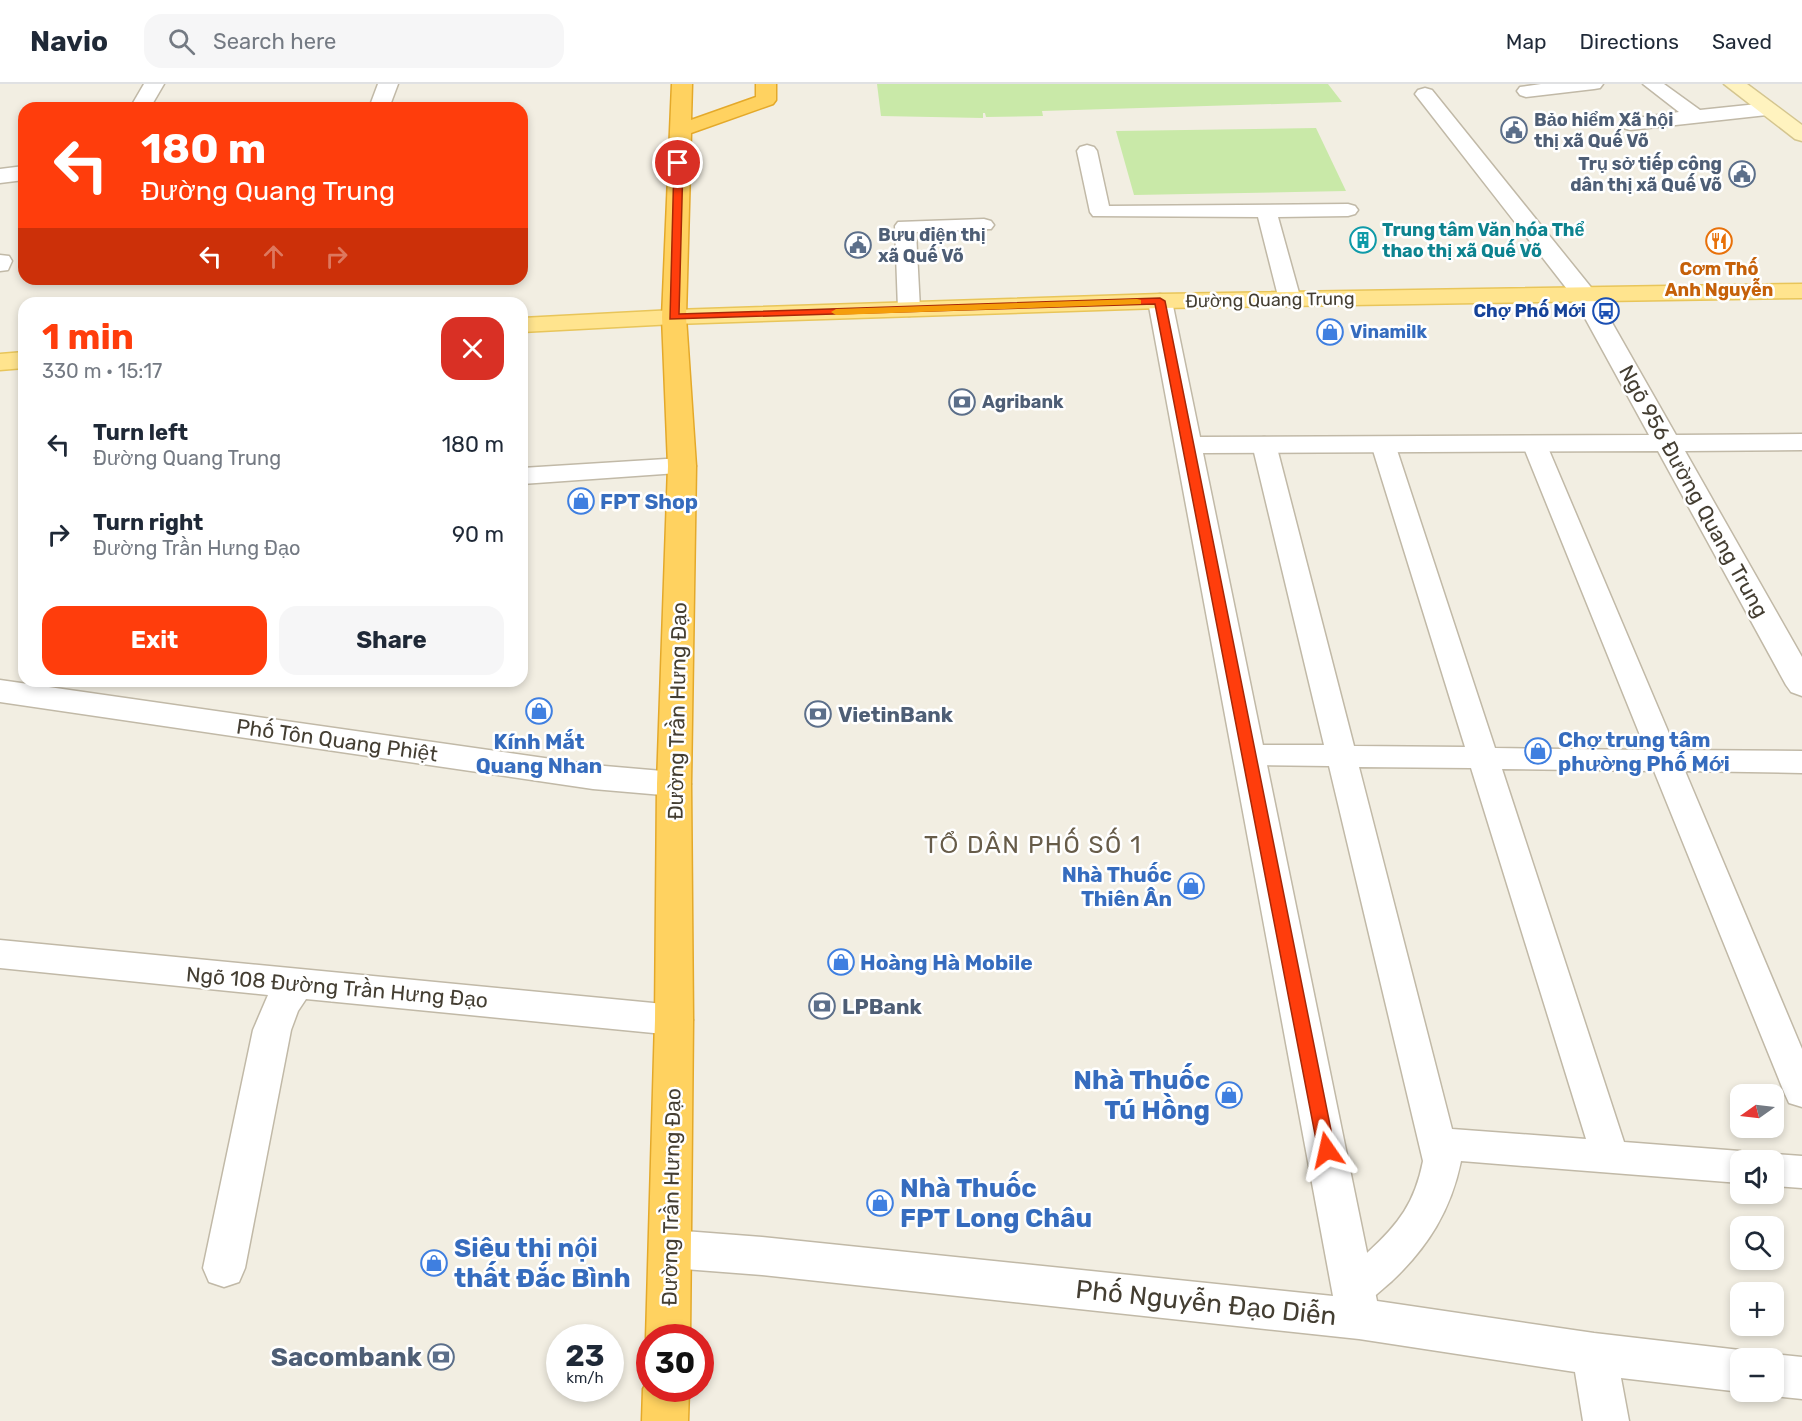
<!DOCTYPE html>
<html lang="en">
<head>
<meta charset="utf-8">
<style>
	:root { --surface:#fff; --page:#f6f6f7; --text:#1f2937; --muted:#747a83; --line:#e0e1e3; --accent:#ff3d0c }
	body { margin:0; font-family:Rubik,sans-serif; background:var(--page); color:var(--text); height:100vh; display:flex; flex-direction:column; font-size:22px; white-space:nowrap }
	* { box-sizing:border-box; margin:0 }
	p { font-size:20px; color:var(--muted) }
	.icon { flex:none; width:33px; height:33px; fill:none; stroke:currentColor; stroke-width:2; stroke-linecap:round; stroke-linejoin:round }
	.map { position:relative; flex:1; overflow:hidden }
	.details { position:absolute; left:18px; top:213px; width:510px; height:390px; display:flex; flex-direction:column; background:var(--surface); border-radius:18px; box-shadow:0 3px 9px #0003 }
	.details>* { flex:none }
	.guide { position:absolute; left:18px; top:18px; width:510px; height:183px; border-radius:18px; box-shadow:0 3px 9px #0003; background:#ff3d0c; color:#fff; overflow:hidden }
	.needle { width:39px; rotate:256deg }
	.tools { position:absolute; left:1730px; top:1000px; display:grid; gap:12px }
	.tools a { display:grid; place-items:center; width:54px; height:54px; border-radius:12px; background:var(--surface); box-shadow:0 3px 9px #0003; font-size:30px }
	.speed { position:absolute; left:546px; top:1240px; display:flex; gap:12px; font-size:30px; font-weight:700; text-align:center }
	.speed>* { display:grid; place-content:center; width:78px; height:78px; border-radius:50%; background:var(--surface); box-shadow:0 3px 9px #0003; line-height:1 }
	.speed small { font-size:15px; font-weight:400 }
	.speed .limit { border:9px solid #d22; background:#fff; color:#111 }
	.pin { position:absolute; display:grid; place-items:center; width:51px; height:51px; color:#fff; margin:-26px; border:3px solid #fff; border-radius:50%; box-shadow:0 2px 6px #0007 }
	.me { position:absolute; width:66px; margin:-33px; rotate:349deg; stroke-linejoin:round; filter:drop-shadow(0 0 4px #0008) }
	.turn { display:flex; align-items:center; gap:21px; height:126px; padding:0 24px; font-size:27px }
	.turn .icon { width:78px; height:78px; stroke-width:2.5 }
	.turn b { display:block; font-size:42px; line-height:51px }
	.lanes { display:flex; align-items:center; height:57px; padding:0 24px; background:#0003; justify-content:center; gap:30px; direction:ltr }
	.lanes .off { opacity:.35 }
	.round { display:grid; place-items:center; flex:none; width:63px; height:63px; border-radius:18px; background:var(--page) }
	.head { display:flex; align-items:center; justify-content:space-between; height:102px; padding:0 24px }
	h1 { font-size:36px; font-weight:700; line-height:45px; color:var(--accent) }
	.cta { display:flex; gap:12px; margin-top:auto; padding:12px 24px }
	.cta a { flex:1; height:69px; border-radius:18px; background:var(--accent); color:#fff; font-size:24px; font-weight:700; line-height:69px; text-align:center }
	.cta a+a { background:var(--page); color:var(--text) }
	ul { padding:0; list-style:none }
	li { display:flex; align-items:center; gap:18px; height:90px; padding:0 24px }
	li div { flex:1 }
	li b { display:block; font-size:22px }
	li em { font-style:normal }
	header { display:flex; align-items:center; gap:36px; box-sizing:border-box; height:84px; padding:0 30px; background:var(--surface); border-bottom:2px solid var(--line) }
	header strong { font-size:28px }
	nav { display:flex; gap:33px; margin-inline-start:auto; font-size:21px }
	.search { width:420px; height:54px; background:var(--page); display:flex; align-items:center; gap:15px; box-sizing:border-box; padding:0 21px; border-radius:18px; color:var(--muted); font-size:22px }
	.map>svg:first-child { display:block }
	.green { fill:#c9e9a8 }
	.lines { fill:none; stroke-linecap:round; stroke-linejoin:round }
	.lane-casing { stroke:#c1b9a7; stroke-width:3 }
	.street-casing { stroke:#c1b9a7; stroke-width:3 }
	.secondary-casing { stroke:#d4c58f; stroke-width:3 }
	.primary-casing { stroke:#e8c55a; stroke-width:3 }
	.highway-casing { stroke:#e4a92a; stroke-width:3 }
	.lane { fill:#fff; fill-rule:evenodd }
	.street { fill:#fff; fill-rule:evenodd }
	.secondary { fill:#fff3bf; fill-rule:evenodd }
	.primary { fill:#ffe48e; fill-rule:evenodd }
	.highway { fill:#ffd260; fill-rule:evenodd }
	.route { fill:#ff3d0c; stroke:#a62808; stroke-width:1.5 }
	.slow { fill:#f59e0b }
	.labels { text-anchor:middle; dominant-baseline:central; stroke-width:5; stroke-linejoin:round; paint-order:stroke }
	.far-service-label { font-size:18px; font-weight:bold; fill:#4e5e75; stroke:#fff; text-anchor:start }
	.far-culture-label { font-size:18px; font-weight:bold; fill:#0d838f; stroke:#fff; text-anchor:start }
	.far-food-label { font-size:18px; font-weight:bold; fill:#c56008; stroke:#fff }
	.far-street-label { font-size:18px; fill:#443e32; stroke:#fff }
	.far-transit-label { font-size:18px; font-weight:bold; fill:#164399; stroke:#fff; text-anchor:end }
	.far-shop-label { font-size:18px; font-weight:bold; fill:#366cbe; stroke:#fff; text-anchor:start }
	.street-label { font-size:21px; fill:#443e32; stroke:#fff }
	.shop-label { font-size:21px; font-weight:bold; fill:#366cbe; stroke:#fff; text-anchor:start }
	.service-label { font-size:21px; font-weight:bold; fill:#4e5e75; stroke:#fff; text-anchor:start }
	.quarter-label { font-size:24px; letter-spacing:1.5px; fill:#675c49; stroke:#fff }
	.near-shop-label { font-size:26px; font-weight:bold; fill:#366cbe; stroke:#fff; text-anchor:start }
	.near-street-label { font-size:26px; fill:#443e32; stroke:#fff }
	.near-service-label { font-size:26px; font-weight:bold; fill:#4e5e75; stroke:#fff; text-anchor:end }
</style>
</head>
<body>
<header>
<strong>Navio</strong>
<div class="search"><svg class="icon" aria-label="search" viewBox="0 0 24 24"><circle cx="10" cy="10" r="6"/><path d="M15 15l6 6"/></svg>Search here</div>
<nav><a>Map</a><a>Directions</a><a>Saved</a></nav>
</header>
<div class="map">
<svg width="1802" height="1337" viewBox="0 0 1802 1337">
	<rect width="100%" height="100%" fill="#f2eee2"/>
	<g class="green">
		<path d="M877 0H1328L1342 18 1042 27 1043 32 986 33 985 29H983V34L881 32Z"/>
		<path d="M1316 44 1346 107 1134 111 1116 47Z"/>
	</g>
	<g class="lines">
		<g class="lane-casing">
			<g id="lane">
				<path d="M1541 0H1603L1600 4 1594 5 1526 13 1520 11 1517 7 1520 3Z"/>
				<path d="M1643 0H1664L1700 26 1767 19 1774 21 1776 25 1774 29 1767 31 1630 46 1623 44 1621 40 1623 36 1679 28Z"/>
				<path d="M1087 61 1094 63 1097 67 1109 122 1348 120 1355 122 1358 126 1355 130 1348 132 1278 133 1301 216 1298 221 1290 223 1282 221 1279 216 1258 133 1093 132 1090 128 1077 67 1080 63Z"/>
				<path d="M984 135 991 137 994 141 991 145 916 148 920 225 917 230 909 232 901 230 898 225 895 142 898 138Z"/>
				<path d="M0 171 9 172 12 177 8 186 0 187Z"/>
				<path d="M1534 352 1543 354 1546 359 1676 666 1802 667V689L1685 687 1802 965V1023L1789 1019 1784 1008 1654 687 1502 685 1624 1058 1740 1067 1753 1072 1756 1077H1740V1099L1461 1077C1451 1126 1428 1163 1392 1197 1379 1208 1370 1218 1354 1224L1340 1219 1334 1206C1342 1189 1355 1180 1368 1168 1399 1140 1415 1118 1423 1077L1329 682 1249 681 1238 678 1234 671 1238 664 1249 661H1324L1252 360 1255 355 1264 353 1273 355 1276 360 1354 662 1465 663 1371 360 1374 355 1383 353 1392 355 1395 360 1495 664 1646 666 1522 359 1525 354ZM1359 683 1471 684 1586 1055 1452 1045Z"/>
				<path d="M1773 1070 1802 1072V1104L1773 1102V1077H1759Z"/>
			</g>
		</g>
		<g class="street-casing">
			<g id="street">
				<path d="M144 0H164L150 24H130Z"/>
				<path d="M378 0H398L389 24H369Z"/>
				<path d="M1425 4 1432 6 1594 207 1676 351 1802 350V366L1685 367 1802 573V612L1791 608 1786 601 1658 367 1203 369 1377 1217 1594 1249 1740 1266 1756 1272 1757 1275H1740L1741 1308 1621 1294 1629 1337H1583L1575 1288 1359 1255 762 1191 671 1184 656 1179 650 1165 656 1151 671 1146 762 1153 1333 1212 1148 217 1151 212 1160 210 1169 212 1172 217 1200 353 1649 351 1574 214 1415 10 1418 6Z"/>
				<path d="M24 82V96L0 99V85Z"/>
				<path d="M682 374 692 376 696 382 692 388 522 400V384Z"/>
				<path d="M0 596 593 681 674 688 686 692 691 700 686 708 674 712 593 705 0 618Z"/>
				<path d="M0 856 674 921 687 925 693 936 687 947 674 951 306 915 298 927 291 946 245 1184 239 1198 224 1203 209 1198 203 1184 253 946 268 911 0 884Z"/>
				<path d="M1773 1270 1802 1273V1315L1773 1312 1762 1308H1773V1275H1759Z"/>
			</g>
		</g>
		<g class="secondary-casing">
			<path id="secondary" d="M1724 0H1747L1802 41V57L1795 55Z"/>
		</g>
		<g class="primary-casing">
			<g id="primary">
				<path d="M1802 200V214L1160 224 674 240 522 248V234L674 226 1160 210Z"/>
				<path d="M24 268V284L0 286V270Z"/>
			</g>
		</g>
		<g class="highway-casing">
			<g id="highway">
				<path d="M672 0H692L691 36 756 13V0H776V16L773 20 691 49 686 233 696 382 691 700 693 936 690 1254H650V1262L646 1254 655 936 657 700 668 382 662 233Z"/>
				<path d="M650 1291V1305H689L688 1337H642L643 1305Z"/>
			</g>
		</g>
		<use href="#lane" class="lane"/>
		<use href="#street" class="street"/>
		<use href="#secondary" class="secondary"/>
		<use href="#primary" class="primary"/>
		<use href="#highway" class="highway"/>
	</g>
	<path class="route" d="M678 76 683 79 679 230 1160 214 1165 217 1335 1066 1333 1071 1327 1073 1321 1071 1318 1066 1155 220 670 235 674 79Z"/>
	<path class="slow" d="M1137 215 1141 216V220L836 231 831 228 836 225Z"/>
	<defs>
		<g id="civic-ring" transform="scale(1.35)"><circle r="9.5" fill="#fff" stroke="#5c6f8a" stroke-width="1.5"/><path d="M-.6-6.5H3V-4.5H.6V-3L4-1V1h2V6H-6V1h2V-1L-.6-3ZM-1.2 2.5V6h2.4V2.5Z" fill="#5c6f8a"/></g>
		<g id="building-ring" transform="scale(1.35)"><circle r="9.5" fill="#fff" stroke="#0f9aa8" stroke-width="1.5"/><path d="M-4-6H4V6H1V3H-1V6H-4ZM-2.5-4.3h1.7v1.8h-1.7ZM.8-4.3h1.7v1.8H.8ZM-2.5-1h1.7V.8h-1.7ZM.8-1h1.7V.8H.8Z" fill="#0f9aa8"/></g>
		<g id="restaurant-ring" transform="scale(1.35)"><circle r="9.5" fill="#fff" stroke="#e8710a" stroke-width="1.5"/><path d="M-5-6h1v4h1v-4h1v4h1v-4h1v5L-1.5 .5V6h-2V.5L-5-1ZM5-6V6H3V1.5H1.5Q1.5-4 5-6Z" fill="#e8710a"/></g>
		<g id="bus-ring" transform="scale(1.35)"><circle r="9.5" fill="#fff" stroke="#1a4fb4" stroke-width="1.5"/><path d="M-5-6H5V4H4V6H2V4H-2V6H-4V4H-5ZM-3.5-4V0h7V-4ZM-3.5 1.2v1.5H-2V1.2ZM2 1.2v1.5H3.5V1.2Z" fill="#1a4fb4"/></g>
		<g id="shop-ring" transform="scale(1.35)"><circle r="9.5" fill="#fff" stroke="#3f7fe0" stroke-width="1.5"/><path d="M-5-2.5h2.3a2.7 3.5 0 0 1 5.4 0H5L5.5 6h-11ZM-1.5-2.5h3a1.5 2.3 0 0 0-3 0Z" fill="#3f7fe0"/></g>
		<g id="bank-ring" transform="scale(1.35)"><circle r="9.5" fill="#fff" stroke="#5c6f8a" stroke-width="1.5"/><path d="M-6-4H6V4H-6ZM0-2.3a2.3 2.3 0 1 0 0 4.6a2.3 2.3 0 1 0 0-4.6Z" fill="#5c6f8a"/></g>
	</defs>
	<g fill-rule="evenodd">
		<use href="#civic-ring" x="1514" y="46"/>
		<use href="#civic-ring" x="1742" y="90"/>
		<use href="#building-ring" x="1363" y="156"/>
		<use href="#restaurant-ring" x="1719" y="157"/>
		<use href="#civic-ring" x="858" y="161"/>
		<use href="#bus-ring" x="1606" y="227"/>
		<use href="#shop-ring" x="1330" y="248"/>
		<use href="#bank-ring" x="962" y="318"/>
		<use href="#shop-ring" x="581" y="417"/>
		<use href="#shop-ring" x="539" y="627"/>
		<use href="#bank-ring" x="818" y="630"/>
		<use href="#shop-ring" x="1538" y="667"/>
		<use href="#shop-ring" x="1191" y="802"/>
		<use href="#shop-ring" x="841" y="878"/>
		<use href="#bank-ring" x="822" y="922"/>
		<use href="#shop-ring" x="1229" y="1011"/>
		<use href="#shop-ring" x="880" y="1119"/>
		<use href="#shop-ring" x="434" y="1179"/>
		<use href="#bank-ring" x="441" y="1273"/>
	</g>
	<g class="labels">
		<g class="far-service-label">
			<text x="1534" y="36">Bảo hiểm Xã hội<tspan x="1534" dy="21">thị xã Quế Võ</tspan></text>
			<text x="1722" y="80" text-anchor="end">Trụ sở tiếp công<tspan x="1722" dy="21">dân thị xã Quế Võ</tspan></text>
			<text x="878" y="151">Bưu điện thị<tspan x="878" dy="21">xã Quế Võ</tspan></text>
			<text x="982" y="318">Agribank</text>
		</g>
		<g class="far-culture-label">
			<text x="1382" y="146">Trung tâm Văn hóa Thể<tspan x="1382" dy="21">thao thị xã Quế Võ</tspan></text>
		</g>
		<g class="far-food-label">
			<text x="1719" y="185">Cơm Thố<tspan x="1719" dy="21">Anh Nguyễn</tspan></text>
		</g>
		<g class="far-street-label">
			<text transform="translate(1270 216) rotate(-1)">Đường Quang Trung</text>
		</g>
		<g class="far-transit-label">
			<text x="1586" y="227">Chợ Phố Mới</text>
		</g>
		<g class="far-shop-label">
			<text x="1350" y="248">Vinamilk</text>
		</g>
		<g class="street-label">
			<text transform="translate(1694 407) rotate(61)">Ngõ 956 Đường Quang Trung</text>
			<text transform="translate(677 627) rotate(-89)">Đường Trần Hưng Đạo</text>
			<text transform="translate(337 656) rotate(8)">Phố Tôn Quang Phiệt</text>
			<text transform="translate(337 903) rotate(5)">Ngõ 108 Đường Trần Hưng Đạo</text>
			<text transform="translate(671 1113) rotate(-89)">Đường Trần Hưng Đạo</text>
		</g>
		<g class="shop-label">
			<text x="600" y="417">FPT Shop</text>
			<text x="1558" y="655">Chợ trung tâm<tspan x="1558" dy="24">phường Phố Mới</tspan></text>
			<text x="539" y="657" text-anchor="middle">Kính Mắt<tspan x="539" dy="24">Quang Nhan</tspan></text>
			<text x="1172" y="790" text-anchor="end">Nhà Thuốc<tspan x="1172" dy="24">Thiên Ân</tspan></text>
			<text x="860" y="878">Hoàng Hà Mobile</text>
		</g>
		<g class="service-label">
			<text x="838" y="630">VietinBank</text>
			<text x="842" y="922">LPBank</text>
		</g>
		<g class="quarter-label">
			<text x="1033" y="761">TỔ DÂN PHỐ SỐ 1</text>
		</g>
		<g class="near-shop-label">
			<text x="1210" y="996" text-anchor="end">Nhà Thuốc<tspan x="1210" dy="30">Tú Hồng</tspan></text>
			<text x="900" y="1104">Nhà Thuốc<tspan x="900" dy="30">FPT Long Châu</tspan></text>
			<text x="454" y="1164">Siêu thị nội<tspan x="454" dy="30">thất Đắc Bình</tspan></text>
		</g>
		<g class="near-street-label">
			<text transform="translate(1206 1219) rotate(6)">Phố Nguyễn Đạo Diễn</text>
		</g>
		<g class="near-service-label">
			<text x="422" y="1273">Sacombank</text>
		</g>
	</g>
</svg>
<div class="tools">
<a><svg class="needle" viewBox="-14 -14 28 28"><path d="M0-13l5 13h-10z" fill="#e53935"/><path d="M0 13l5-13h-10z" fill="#747a83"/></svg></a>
<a><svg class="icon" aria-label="sound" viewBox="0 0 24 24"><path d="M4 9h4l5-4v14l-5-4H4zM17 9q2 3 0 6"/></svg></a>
<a><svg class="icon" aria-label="search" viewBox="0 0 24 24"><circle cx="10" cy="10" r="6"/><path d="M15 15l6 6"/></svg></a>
<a>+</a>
<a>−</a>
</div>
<div class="speed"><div>23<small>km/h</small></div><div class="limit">30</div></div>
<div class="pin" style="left:678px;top:79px;background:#d93025"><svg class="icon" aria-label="arrive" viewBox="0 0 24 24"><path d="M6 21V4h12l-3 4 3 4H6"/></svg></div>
<svg class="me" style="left:1327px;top:1066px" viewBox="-20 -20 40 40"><path d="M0-17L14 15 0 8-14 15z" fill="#ff3d0c" stroke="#fff" stroke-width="4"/></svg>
<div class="guide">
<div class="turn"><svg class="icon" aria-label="left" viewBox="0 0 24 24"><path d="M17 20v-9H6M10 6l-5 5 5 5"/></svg><div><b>180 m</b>Đường Quang Trung</div></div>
<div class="lanes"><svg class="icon" aria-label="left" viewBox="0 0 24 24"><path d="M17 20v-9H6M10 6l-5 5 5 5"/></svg><svg class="icon off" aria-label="ahead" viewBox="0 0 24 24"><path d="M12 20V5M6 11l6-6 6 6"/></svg><svg class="icon off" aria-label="right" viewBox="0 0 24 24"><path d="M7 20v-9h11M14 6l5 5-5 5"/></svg></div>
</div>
<section class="details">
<div class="head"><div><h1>1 min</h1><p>330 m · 15:17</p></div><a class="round" style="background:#d93025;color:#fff"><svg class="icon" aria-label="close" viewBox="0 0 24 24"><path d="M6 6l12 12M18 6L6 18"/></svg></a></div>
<ul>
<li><svg class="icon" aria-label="left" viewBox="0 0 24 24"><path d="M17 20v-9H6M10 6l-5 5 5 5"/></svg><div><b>Turn left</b><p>Đường Quang Trung</p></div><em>180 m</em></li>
<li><svg class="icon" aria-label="right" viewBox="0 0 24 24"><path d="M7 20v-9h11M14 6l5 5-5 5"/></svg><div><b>Turn right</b><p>Đường Trần Hưng Đạo</p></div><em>90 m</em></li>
</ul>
<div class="cta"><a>Exit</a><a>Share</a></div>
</section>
</div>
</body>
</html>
